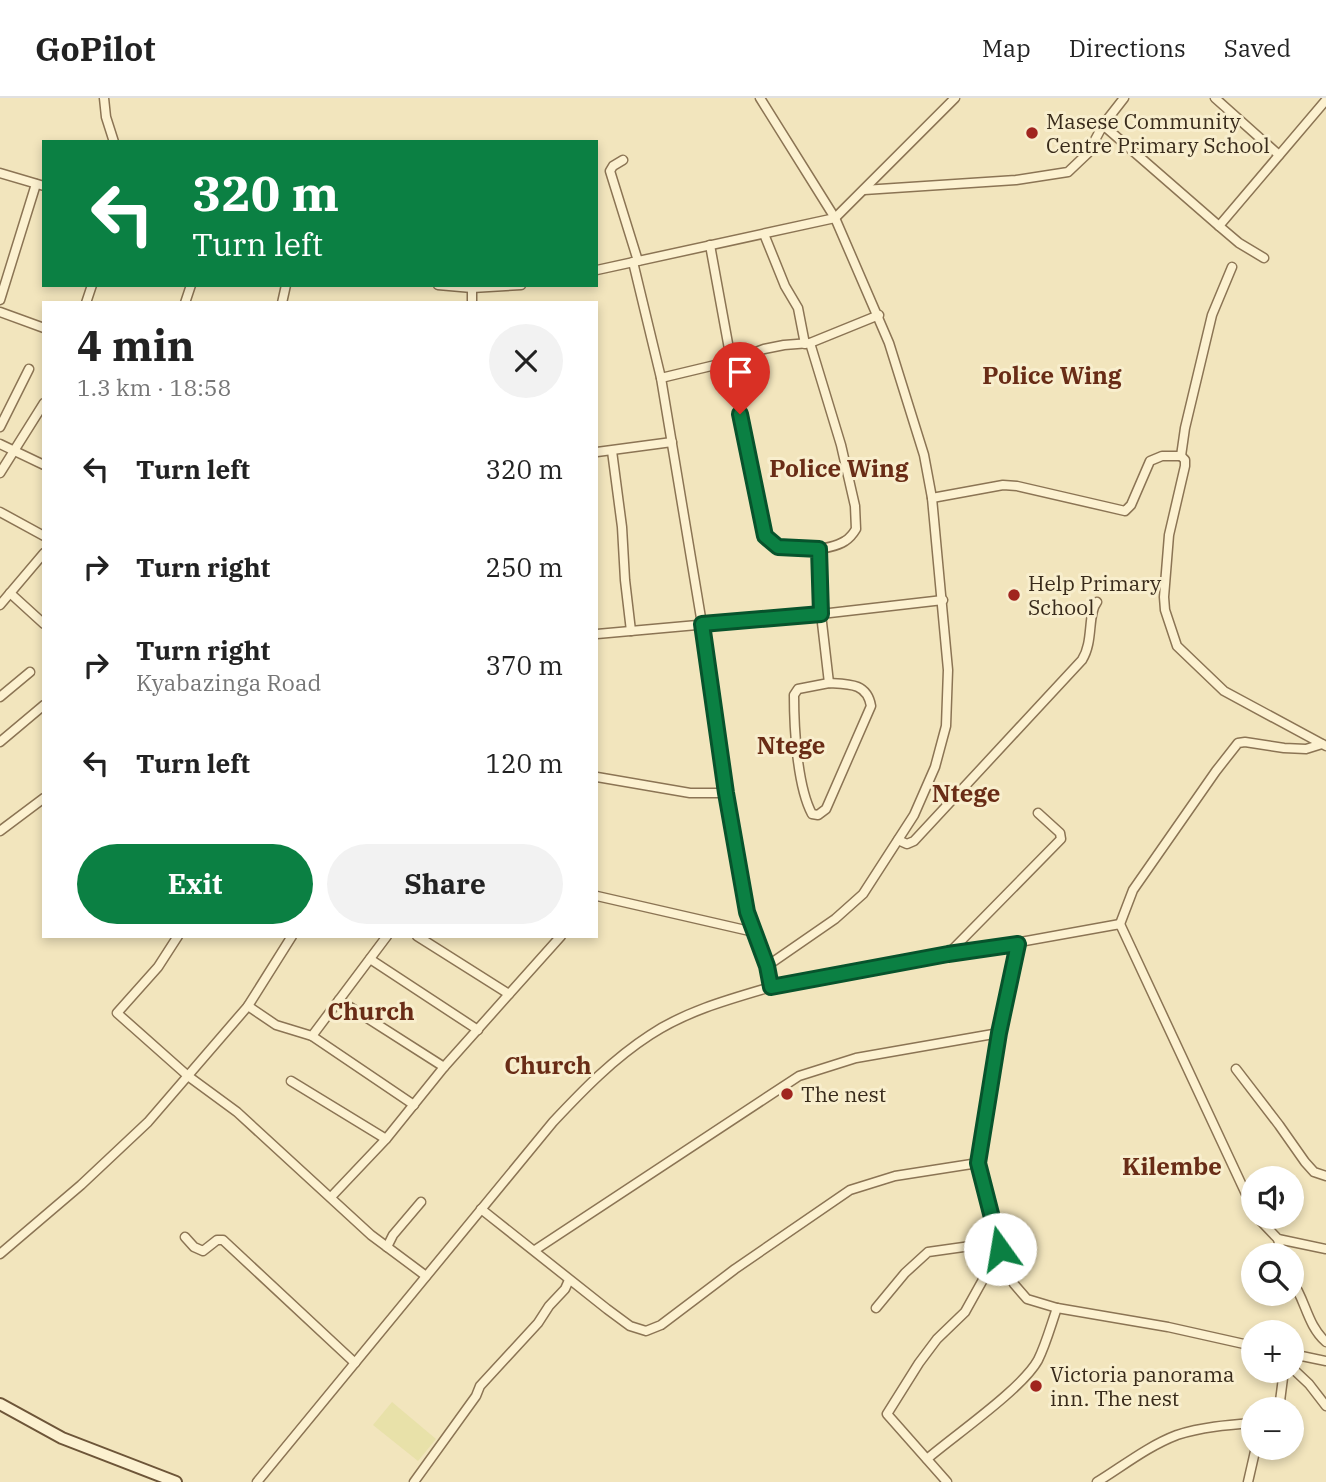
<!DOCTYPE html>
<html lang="en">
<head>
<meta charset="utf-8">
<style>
	:root { --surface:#fff; --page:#f2f2f2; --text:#222; --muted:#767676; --line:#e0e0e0; --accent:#0b8043 }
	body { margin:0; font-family:"IBM Plex Serif",serif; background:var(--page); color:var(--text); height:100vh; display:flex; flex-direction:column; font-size:26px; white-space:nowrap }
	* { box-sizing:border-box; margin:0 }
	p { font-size:23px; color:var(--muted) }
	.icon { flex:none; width:38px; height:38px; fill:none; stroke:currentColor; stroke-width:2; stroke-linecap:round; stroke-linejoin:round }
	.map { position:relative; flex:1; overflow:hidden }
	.sheet { position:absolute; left:42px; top:203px; width:556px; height:637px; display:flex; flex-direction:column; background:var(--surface); border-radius:0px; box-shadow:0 4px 10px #0003 }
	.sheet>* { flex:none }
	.banner { position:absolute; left:42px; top:42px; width:556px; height:147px; border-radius:0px; box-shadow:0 4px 10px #0003; background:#0b8043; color:#fff; overflow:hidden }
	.buttons { position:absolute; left:1241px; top:1068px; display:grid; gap:14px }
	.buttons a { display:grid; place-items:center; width:63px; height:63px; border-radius:50%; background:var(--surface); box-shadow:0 4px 10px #0003; font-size:35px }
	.pin { position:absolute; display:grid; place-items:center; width:60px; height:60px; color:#fff; margin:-72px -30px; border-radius:50% 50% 50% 0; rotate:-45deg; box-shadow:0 0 7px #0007 }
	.pin .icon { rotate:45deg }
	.me { position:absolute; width:77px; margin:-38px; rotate:347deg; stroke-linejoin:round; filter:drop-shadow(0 0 5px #0008) }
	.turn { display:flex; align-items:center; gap:24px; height:147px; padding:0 35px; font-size:32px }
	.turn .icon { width:91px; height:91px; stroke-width:2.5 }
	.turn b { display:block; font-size:49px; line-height:60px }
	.round { display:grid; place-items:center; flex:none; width:74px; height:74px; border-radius:37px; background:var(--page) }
	.summary { display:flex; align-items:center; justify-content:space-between; height:119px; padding:0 35px }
	h1 { font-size:42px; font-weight:700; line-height:52px }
	.action { display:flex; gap:14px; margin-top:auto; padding:14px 35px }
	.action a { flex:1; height:80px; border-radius:42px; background:var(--accent); color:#fff; font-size:28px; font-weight:700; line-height:80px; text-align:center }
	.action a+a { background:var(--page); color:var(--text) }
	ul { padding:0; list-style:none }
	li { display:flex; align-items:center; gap:21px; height:98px; padding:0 35px }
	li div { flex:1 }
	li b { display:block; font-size:26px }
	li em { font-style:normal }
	header { display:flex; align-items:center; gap:42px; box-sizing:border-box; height:98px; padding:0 35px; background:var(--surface); border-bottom:2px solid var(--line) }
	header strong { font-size:33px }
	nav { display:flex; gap:38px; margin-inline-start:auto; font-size:24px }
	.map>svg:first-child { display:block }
	.farmland { fill:#e8e1a9 }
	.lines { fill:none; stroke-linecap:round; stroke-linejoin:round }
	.street-casing { stroke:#8b7454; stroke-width:11 }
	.secondary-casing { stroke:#6d5538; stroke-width:14 }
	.street { stroke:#fcf1d0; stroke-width:8 }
	.secondary { stroke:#fcf1d0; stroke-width:10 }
	.route-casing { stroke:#07532c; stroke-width:18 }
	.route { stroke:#0b8043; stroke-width:12 }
	.poi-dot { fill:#a0251f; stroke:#f8eecd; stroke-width:2.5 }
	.labels { text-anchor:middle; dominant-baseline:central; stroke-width:6; stroke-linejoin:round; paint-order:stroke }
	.poi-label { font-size:21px; fill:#392b1b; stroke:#f8eecd; text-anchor:start }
	.quarter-label { font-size:24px; font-weight:bold; fill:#692c16; stroke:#f8eecd }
</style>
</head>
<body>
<header>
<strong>GoPilot</strong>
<nav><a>Map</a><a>Directions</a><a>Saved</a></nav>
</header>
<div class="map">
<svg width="1326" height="1384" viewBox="0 0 1326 1384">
	<rect width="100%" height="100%" fill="#f2e5bd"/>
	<path class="farmland" d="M392 1304 436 1341 418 1363 373 1327Z"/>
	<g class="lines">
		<g class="street-casing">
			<g id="street">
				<path d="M104 0 106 19 114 44"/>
				<path d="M760 0 835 120 889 245 924 357 932 400 948 572 946 628 935 669 914 717 863 796 835 821 767 868"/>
				<path d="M1215 0 1279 57"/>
				<path d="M1103 27 1219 128 1326 2"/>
				<path d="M623 62 613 68 610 73 638 163"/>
				<path d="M0 75 44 88"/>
				<path d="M864 92 1016 82 1068 74 1088 55 1103 27 1124 0"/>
				<path d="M1219 128 1239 145 1264 160"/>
				<path d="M764 136 785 188 798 210 805 246"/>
				<path d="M710 147 761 426C763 433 765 441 771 445 785 457 831 452 845 443 850 440 853 436 856 431L855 408 841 347 810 245"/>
				<path d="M633 164 661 280 702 526 726 695 747 814 767 868 771 889"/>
				<path d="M597 172 835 120 955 0"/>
				<path d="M438 187 472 190 521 187"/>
				<path d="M472 190V205"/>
				<path d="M0 202 36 86"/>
				<path d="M86 205 92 187"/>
				<path d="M185 205 191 187"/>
				<path d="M282 205 286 187"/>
				<path d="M0 214 44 230"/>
				<path d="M661 280 732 263 764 251 784 247 810 245 879 217"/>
				<path d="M0 329 29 271"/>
				<path d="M0 346 44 367"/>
				<path d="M612 353 622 429 625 482 631 533"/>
				<path d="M597 354 672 344"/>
				<path d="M1181 358 1185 362V368L1169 437 1164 499 1165 512 1177 548 1224 593 1326 648"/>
				<path d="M0 375 44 305"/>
				<path d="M932 400 1003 387 1017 388 1125 413 1131 407 1150 363 1162 358H1181L1185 330 1212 217 1232 169"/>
				<path d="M0 414 44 438"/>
				<path d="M819 451 821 516 829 585"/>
				<path d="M10 495 44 526"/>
				<path d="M0 507 44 455"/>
				<path d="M597 536 821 516 943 502"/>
				<path d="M829 585C849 586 867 585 871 608L826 711 818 717 812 716C797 688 794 629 794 597L798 591Z"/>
				<path d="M0 599 30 574"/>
				<path d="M0 644 44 607"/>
				<path d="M597 679 690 695H726"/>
				<path d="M0 733 44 700"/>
				<path d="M898 742 907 746 914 743 1082 562C1094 543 1087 516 1097 504"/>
				<path d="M597 798 754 834"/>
				<path d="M1120 826 1133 792 1216 673 1238 645 1245 644 1284 650 1306 651 1322 646"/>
				<path d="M178 838 158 869 117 915 188 978 237 1014 371 1137 426 1178"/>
				<path d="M417 838 509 896"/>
				<path d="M1018 846 999 935 978 1065 1000 1151 1014 1186 1027 1201 1057 1210 1168 1229 1253 1248"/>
				<path d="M948 856 1061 741 1060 735 1038 715"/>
				<path d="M370 861 478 932"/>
				<path d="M339 902 444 969"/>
				<path d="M248 908 276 927 312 938 387 838"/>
				<path d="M312 938 414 1007"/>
				<path d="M1236 971 1279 1027 1305 1064 1314 1074 1326 1078"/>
				<path d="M291 983 386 1041"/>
				<path d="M331 1099 386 1041 444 969 561 838"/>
				<path d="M481 1111 607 1211 630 1228 646 1233 661 1227 735 1171 850 1092 895 1078 978 1065"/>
				<path d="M1256 1118 1278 1141 1326 1151"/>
				<path d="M185 1139 194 1149 203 1153 217 1142H223L355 1265"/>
				<path d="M1278 1141 1282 1157"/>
				<path d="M387 1149 393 1137 421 1104"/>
				<path d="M535 1152 799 978 856 960 999 935"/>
				<path d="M0 1156 81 1087 148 1024 248 908 292 838"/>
				<path d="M1292 1183C1306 1203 1307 1227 1326 1244"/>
				<path d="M876 1210 905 1175 928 1154 999 1144"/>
				<path d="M1292 1256 1326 1263"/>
				<path d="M1292 1270 1309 1286 1326 1308"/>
				<path d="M1279 1311 1284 1272"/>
				<path d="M927 1361C955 1337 1022 1291 1038 1262 1046 1246 1051 1227 1057 1210"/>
				<path d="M257 1384 553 1024C583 992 613 961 650 937 686 913 730 901 771 889L1120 826 1253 1111"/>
				<path d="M414 1384 476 1298 480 1288 538 1225 549 1208 565 1191 569 1182"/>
				<path d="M947 1384 887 1316 919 1265 937 1241 965 1214 1000 1151"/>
				<path d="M1097 1384C1123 1368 1148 1348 1177 1337 1202 1329 1228 1327 1253 1325"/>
				<path d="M1248 1384 1256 1349"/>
			</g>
		</g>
		<g class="secondary-casing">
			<path id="secondary" d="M0 1306 62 1340 176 1384"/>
		</g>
		<use href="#street" class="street"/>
		<use href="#secondary" class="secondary"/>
	</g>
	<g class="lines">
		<g class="route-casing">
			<path id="route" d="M740 316 765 438 778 449 819 451 821 516 702 526 726 695 747 814 767 868 771 889 948 856 1018 846 999 935 978 1065 1000 1151"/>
		</g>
		<use href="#route" class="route"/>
	</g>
	<g class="poi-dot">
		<circle cx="1032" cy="35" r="7"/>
		<circle cx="1014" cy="497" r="7"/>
		<circle cx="787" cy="996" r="7"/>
		<circle cx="1036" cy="1288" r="7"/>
	</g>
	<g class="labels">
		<g class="poi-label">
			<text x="1046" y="23">Masese Community<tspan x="1046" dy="24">Centre Primary School</tspan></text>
			<text x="1028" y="485">Help Primary<tspan x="1028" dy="24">School</tspan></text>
			<text x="801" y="996">The nest</text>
			<text x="1050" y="1276">Victoria panorama<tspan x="1050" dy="24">inn. The nest</tspan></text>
		</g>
		<g class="quarter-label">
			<text x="1052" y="277">Police Wing</text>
			<text x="839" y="370">Police Wing</text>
			<text x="791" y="647">Ntege</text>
			<text x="966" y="695">Ntege</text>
			<text x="371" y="913">Church</text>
			<text x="548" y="967">Church</text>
			<text x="1172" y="1068">Kilembe</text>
		</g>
	</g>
</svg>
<div class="buttons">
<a><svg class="icon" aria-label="sound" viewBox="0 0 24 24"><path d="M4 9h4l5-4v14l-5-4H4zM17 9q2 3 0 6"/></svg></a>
<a><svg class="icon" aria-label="search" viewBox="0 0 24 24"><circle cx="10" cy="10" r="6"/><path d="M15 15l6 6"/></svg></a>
<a>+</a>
<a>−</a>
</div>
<div class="pin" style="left:740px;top:316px;background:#d93025"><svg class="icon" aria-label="arrive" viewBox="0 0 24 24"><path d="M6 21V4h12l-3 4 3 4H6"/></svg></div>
<svg class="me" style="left:1000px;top:1151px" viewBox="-20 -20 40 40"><circle r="19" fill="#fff"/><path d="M0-13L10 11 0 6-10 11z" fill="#0b8043"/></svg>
<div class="banner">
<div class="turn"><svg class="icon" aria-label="left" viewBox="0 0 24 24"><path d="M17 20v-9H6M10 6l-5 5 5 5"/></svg><div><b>320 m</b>Turn left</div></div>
</div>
<section class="sheet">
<div class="summary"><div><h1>4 min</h1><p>1.3 km · 18:58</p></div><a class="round"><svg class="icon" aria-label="close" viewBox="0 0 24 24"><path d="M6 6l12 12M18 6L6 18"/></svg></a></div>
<ul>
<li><svg class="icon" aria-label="left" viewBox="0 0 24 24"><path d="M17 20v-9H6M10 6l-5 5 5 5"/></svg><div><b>Turn left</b></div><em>320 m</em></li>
<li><svg class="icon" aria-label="right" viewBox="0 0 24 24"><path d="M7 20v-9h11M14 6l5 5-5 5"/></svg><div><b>Turn right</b></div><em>250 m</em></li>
<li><svg class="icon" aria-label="right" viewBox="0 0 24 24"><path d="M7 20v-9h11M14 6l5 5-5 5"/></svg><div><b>Turn right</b><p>Kyabazinga Road</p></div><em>370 m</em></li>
<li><svg class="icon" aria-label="left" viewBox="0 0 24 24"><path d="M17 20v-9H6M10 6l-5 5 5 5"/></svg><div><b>Turn left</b></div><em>120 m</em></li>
</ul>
<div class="action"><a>Exit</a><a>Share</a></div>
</section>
</div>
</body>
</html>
